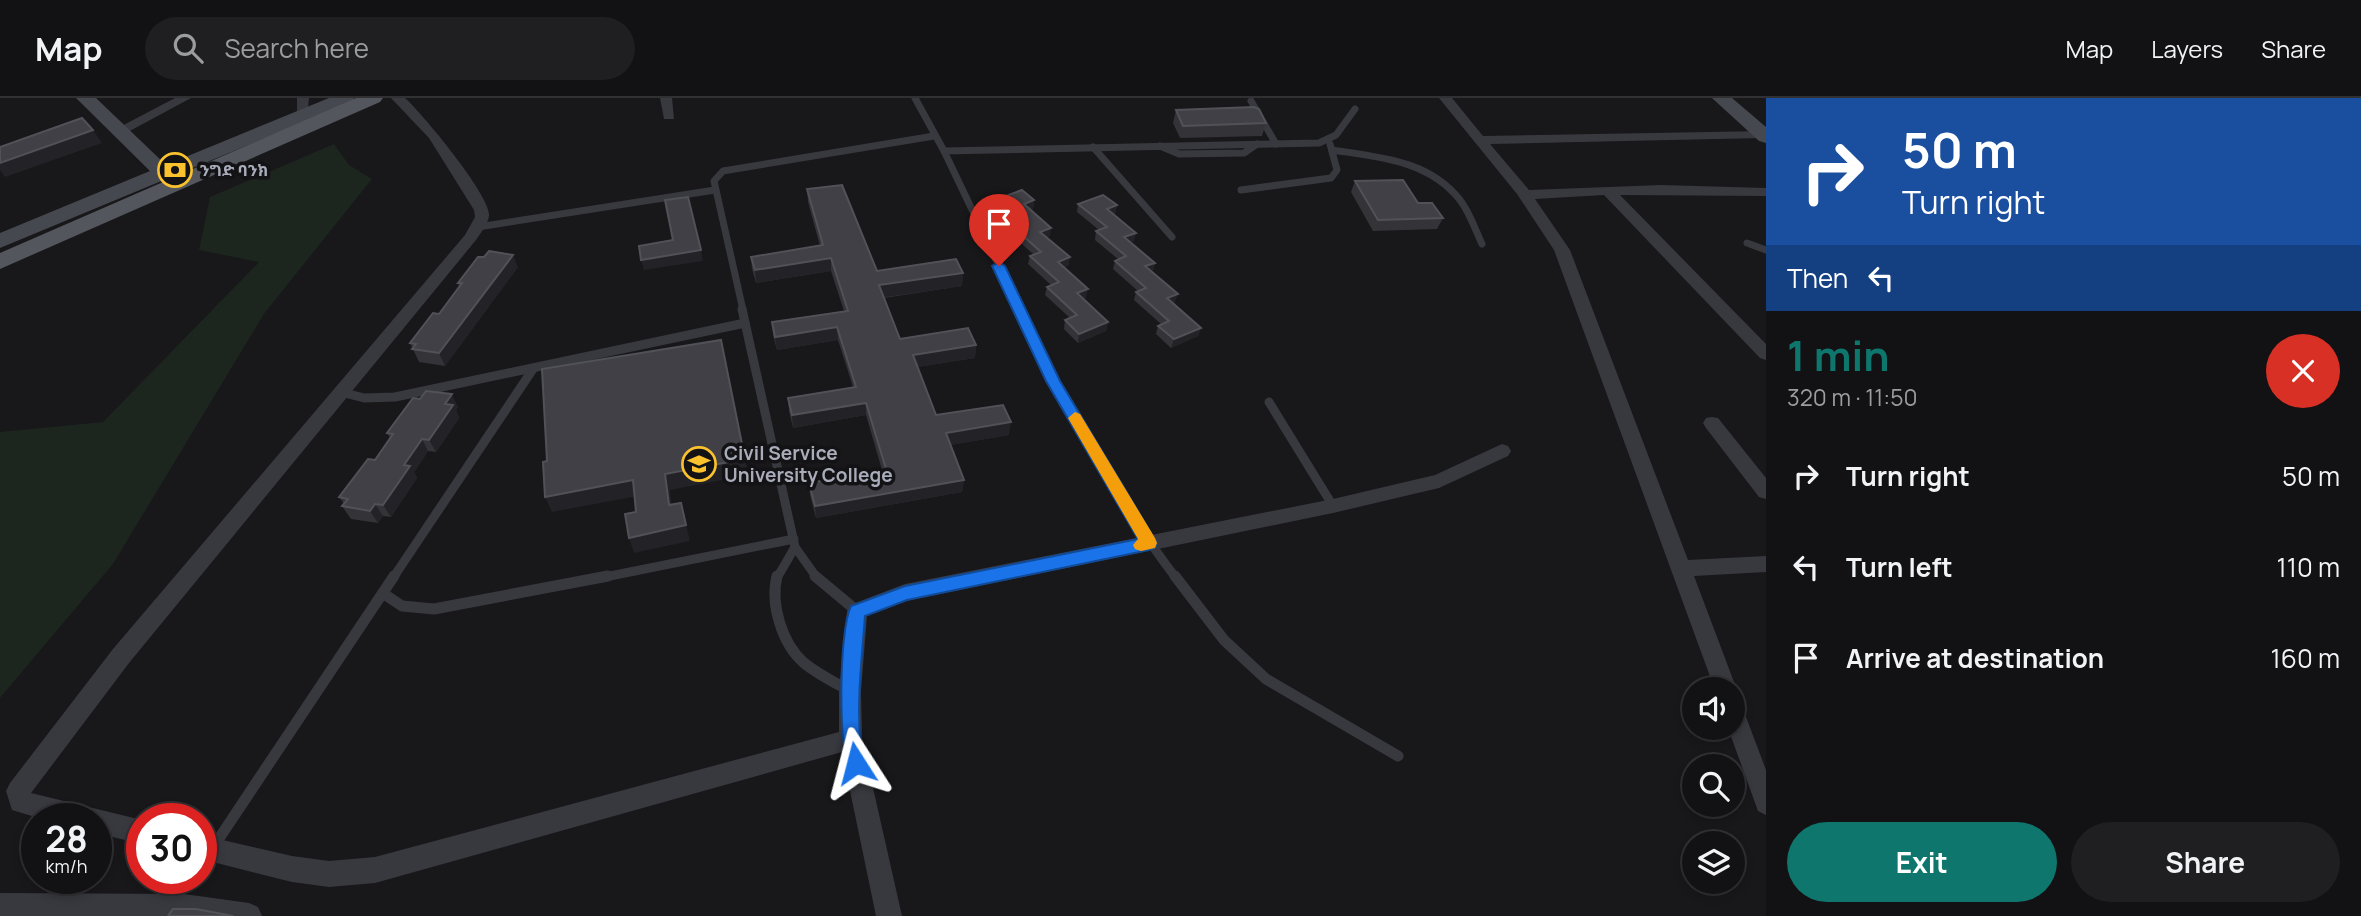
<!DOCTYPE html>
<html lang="en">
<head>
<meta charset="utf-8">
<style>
	:root { --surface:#121114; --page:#1f1f22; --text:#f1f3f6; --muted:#9c9da0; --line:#313134; --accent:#0f766e }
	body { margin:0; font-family:Manrope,"Noto Sans Ethiopic",sans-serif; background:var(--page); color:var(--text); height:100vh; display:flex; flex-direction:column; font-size:26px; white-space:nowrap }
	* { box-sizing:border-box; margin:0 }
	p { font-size:23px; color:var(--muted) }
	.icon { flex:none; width:38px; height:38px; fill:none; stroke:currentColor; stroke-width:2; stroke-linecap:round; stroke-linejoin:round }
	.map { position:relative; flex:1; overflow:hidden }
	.drawer { display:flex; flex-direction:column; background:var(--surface); width:595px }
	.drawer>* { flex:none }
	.guide { background:#1a4fa0; color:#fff; overflow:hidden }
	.tools { position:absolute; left:1682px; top:579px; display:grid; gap:14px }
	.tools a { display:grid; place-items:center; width:63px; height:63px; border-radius:50%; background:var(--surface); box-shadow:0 4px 10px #0003,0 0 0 2px var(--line); font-size:35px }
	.speed { position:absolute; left:21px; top:705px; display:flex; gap:14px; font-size:35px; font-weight:700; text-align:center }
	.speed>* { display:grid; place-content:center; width:91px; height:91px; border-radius:50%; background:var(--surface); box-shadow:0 4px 10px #0003,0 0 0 2px var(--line); line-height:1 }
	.speed small { font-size:18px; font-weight:400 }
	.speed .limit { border:10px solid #d22; background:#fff; color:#111 }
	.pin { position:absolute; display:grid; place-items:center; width:60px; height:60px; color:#fff; margin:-72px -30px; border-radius:50% 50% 50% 0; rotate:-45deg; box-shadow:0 0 7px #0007 }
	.pin .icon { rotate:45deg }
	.me { position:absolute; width:77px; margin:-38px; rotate:351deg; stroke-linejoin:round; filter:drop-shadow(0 0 5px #0008) }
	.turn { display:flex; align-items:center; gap:24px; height:147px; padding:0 21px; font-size:32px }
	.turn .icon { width:91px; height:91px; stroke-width:2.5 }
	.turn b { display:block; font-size:49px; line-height:60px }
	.then { display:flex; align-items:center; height:66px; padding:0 21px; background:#0003; gap:14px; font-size:26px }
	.round { display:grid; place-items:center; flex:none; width:74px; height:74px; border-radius:37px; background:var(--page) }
	.overview { display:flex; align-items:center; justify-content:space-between; height:119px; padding:0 21px }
	h1 { font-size:42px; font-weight:700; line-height:52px; color:var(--accent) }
	.action { display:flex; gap:14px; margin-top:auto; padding:14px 21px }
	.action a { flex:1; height:80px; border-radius:42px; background:var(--accent); color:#fff; font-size:28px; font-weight:700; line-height:80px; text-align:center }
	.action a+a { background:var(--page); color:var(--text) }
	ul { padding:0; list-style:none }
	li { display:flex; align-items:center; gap:21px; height:91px; padding:0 21px }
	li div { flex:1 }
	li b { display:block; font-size:26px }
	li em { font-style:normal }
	header { display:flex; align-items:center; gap:42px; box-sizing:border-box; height:98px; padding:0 35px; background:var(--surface); border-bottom:2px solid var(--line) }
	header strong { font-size:33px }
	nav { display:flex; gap:38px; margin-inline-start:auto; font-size:24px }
	.search { width:490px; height:63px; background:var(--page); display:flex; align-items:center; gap:18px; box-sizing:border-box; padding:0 24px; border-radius:38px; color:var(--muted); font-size:26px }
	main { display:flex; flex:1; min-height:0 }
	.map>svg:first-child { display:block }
	.green { fill:#1d251f }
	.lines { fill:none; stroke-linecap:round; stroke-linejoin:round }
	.lane-far2 { stroke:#38393f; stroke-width:7 }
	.lane-far1 { stroke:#38393f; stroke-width:9 }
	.lane { stroke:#38393f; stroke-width:11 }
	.street { fill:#38393f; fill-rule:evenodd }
	.secondary { fill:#46484f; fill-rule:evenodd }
	.primary { fill:#54565e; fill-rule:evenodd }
	.wall { fill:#343338 }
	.shaded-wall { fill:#232226 }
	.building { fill:#404046; stroke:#515158; stroke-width:2 }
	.route { fill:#1a73e8; stroke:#114b97; stroke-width:2 }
	.slow { fill:#f59e0b }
	.labels { text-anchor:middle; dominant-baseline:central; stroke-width:7; stroke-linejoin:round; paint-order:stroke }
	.far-poi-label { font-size:16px; font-weight:bold; fill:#a9adba; stroke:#131215; text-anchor:start }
	.poi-label { font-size:19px; font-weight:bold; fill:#a9adba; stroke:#131215; text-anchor:start }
</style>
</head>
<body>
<header>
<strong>Map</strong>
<div class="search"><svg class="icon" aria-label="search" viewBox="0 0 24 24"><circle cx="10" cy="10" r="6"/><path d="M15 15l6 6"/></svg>Search here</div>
<nav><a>Map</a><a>Layers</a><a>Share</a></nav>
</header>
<main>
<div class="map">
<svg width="1766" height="818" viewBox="0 0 1766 818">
	<rect width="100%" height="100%" fill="#18171a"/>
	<path class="green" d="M334 46 349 67 372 81 264 216 113 466 0 600V334L103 324 259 164 199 152 210 99Z"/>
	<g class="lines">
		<g class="lane-far2">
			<path d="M915 0 944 53 1020 212"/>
			<path d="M1251 3 1276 46"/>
			<path d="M1160 48 1179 56 1244 55 1257 46"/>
			<path d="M1093 49 1172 139"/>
			<path d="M1332 52C1378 59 1429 62 1460 102 1470 115 1475 131 1482 146"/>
			<path d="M944 53 1319 45 1336 37 1355 11"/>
			<path d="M1241 92 1331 80 1337 72 1330 46"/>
			<path d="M478 129 715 92"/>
			<path d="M1747 145 1766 152"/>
			<path d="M743 212 714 83 723 73 934 38"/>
		</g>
		<g class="lane-far1">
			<path d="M742 211 795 449 817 480"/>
			<path d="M1019 211C1062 303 1114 399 1176 480"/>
			<path d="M341 294 364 300 395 299 745 225"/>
			<path d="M1269 304 1333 408"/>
			<path d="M393 480 533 271"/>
			<path d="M600 480 794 441"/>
			<path d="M777 480 795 449"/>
		</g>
		<g class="lane">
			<path d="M777 478C770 506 782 545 803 564 817 576 834 584 850 593"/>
			<path d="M815 478 857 513"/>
			<path d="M1175 478 1224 542 1266 581 1398 658"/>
			<path d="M384 496 402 508 434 511 608 478"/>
			<path d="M212 751 394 478"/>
		</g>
		<g class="street">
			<path d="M175 0H191L126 35 121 36 114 32Z"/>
			<path d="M297 0H309L307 20H297Z"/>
			<path d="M391 0H405C421 14 492 99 489 118 488 126 480 136 476 142L129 565 31 695 142 722V746L96 735V721H42L12 712 6 693 10 685 113 551 465 137 475 119 474 112 429 40Z"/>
			<path d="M660 0H672L674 21H664Z"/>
			<path d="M1439 0H1452L1483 38 1766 33V39L1762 40 1490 46 1529 92 1661 87 1766 90V98L1620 97 1766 246V262L1760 260 1604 97 1535 101 1570 152 1688 462 1766 458V474L1694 478 1737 592 1734 599 1732 592H1715L1554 152 1517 96Z"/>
			<path d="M1712 319 1718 320 1766 380V401L1759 399 1706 330 1703 325 1706 320Z"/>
			<path d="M1502 346 1508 348 1511 353 1508 358 1439 390 1333 415 906 503 867 518 861 593 862 641 902 818H876L842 654 375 785 329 789 292 784 201 761V737L292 758 329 763 375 759 839 634V593L847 513 850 507 905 486 1333 401 1435 377Z"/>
			<path d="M1732 600 1740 603 1766 672V717L1758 713 1728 630H1732Z"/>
			<path d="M0 795 184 796 249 805 258 809 262 818H0Z"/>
		</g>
		<g class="secondary">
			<path d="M76 0H96L166 67 329 0H354L352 4 0 150V135L150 73Z"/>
			<path d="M1712 0H1732L1766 29V45L1759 43Z"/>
		</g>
		<path class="primary" d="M356 0H383L380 4 0 171V155Z"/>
	</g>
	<g class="wall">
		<path d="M1176 12 1266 25 1262 38 1180 40 1173 25Z"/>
		<path d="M1355 83 1418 105 1443 120 1437 131 1373 133 1351 94Z"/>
		<path d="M807 91 877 173 963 175 962 188 884 200 900 241 976 247 975 260 917 269 936 317 1009 337 950 347 964 382 962 394 816 420 810 397 809 385 882 372 866 317 793 330 789 313 788 300 853 289 838 242 777 252 773 237 772 224 844 213 831 173 756 185 752 171 751 159 820 148 808 104Z"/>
		<path d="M997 101 1034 102 1033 111 1031 112 1050 138 1047 139 1070 159 1068 168 1064 169 1086 199 1083 201 1108 224 1106 233 1078 245 1064 231 1065 222 1070 220 1045 197 1047 189 1051 187 1028 166 1030 158 1033 156 1011 136 1012 128 1015 127 996 109Z"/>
		<path d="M1078 106 1117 107 1115 116H1113L1134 143 1131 144 1155 165 1153 173 1152 174 1175 204 1173 205 1201 230 1198 238 1171 250 1156 236 1158 228 1161 226 1134 202 1136 194 1138 193 1113 171 1115 163 1118 161 1095 142 1096 133 1099 132 1077 114Z"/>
		<path d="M518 169 445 268 419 264 410 245 439 216 459 189 458 185Z"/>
		<path d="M458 309 456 312 459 320 436 354 428 353 414 374 417 380 391 419 383 418 378 425 351 421 342 408 344 406 339 399 375 362 390 340 387 335Z"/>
	</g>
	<g class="shaded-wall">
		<path d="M93 32 102 45 5 79 0 72V65Z"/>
		<path d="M1034 102 1033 111 1023 115 1024 106Z"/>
		<path d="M1117 107 1115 116 1105 119 1107 111Z"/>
		<path d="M1051 130 1050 138 1039 142 1040 134Z"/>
		<path d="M1136 135 1134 143 1123 148 1124 139Z"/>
		<path d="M701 152 703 163 644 172 641 162Z"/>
		<path d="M513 157 518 169 445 268 439 255Z"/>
		<path d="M1070 159 1068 168 1057 172 1058 164Z"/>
		<path d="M831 160V173L756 185 755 172Z"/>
		<path d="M1155 165 1153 173 1143 177 1145 168Z"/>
		<path d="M963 175 962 188 879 200V187Z"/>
		<path d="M1088 191 1086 199 1075 204 1077 195Z"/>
		<path d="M1178 196 1175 204 1164 209 1167 200Z"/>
		<path d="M1108 224 1106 233 1078 245 1079 236Z"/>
		<path d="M837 229 838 242 777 252 775 239Z"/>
		<path d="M1201 230 1198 238 1171 250 1174 241Z"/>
		<path d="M976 247 975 260 912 270 913 257Z"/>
		<path d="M452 296 458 309 456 312 459 320 436 354 429 342 445 306Z"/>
		<path d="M866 305V317L793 330 792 317Z"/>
		<path d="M1011 324 1009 337 945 348 946 335Z"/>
		<path d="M422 341 428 353 414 374 417 380 391 419 383 407 404 367Z"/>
		<path d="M745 361 748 377 670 392 673 423 669 407 665 376Z"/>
		<path d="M633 382 638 398 552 414 545 399Z"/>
		<path d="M964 382 962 394 816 420 815 408Z"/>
		<path d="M681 405 690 443 634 455 629 440Z"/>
		<path d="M375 406 383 418 378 425 370 413Z"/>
	</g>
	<g class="building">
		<path d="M1254 9 1259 11 1266 25 1183 28 1176 12Z"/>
		<path d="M82 20 93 32 0 65V49Z"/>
		<path d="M1403 82 1418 105H1432L1443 120 1378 122 1355 83Z"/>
		<path d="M842 87 877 173 956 161 963 175 879 187 900 241 968 230 976 247 913 257 936 317 1003 307 1011 324 946 335 964 382 815 408 809 385 886 371 866 305 792 317 788 300 856 289 837 229 775 239 772 224 848 213 831 160 755 172 751 159 823 147 807 91Z"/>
		<path d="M1022 92 1034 102 1024 106 1051 130 1040 134 1070 159 1058 164 1088 191 1077 195 1108 224 1079 236 1065 222 1077 217 1047 189 1059 184 1030 158 1041 154 1012 128 1023 124 997 101Z"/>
		<path d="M1103 97 1117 107 1107 111 1136 135 1124 139 1155 165 1145 168 1178 196 1167 200 1201 230 1174 241 1158 228 1169 223 1136 194 1146 190 1115 163 1126 158 1096 133 1107 129 1078 106Z"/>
		<path d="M688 99 701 152 641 162 639 148 673 142 665 102Z"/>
		<path d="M489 153 513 157 439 255 412 251 416 246 410 245 433 215 439 216 462 185H458L478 159H484Z"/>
		<path d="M721 242 745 361 665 376 669 407 681 405 686 427 629 440 625 416 636 414 633 382 545 399 543 364 547 363 542 271Z"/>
		<path d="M426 293 452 296 445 306 453 307 429 342 422 341 404 367 410 368 383 407 375 406 370 413 342 408 348 401 339 399 368 361 375 362 393 336 387 335 413 300 420 301Z"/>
		<path d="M173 811H196L233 818H168Z"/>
	</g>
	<path class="route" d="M999 164 1005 168 1060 283 1157 445 1155 450 1149 452 907 502 865 518C862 558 857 599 860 639 861 650 867 661 863 671L856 674 849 671C838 646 839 532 851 508L905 488 1138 441 1046 283 992 168Z"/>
	<path class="slow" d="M1075 314 1080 316 1155 440 1157 445 1155 450 1141 453 1135 451 1133 447 1138 441 1068 320Z"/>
	<defs>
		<g id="bank-ring" transform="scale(1.75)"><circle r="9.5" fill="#131215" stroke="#fbc22e" stroke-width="1.5"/><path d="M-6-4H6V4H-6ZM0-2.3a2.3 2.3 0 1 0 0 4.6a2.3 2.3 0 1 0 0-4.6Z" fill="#fbc22e"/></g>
		<g id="university-ring" transform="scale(1.75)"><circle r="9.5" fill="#131215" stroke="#fbc22e" stroke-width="1.5"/><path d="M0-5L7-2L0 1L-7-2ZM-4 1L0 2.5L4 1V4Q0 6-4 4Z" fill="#fbc22e"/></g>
	</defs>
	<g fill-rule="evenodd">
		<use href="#bank-ring" x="175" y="72"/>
		<use href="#university-ring" x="699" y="366"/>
	</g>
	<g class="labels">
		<g class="far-poi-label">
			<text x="200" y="72">ንግድ ባንክ</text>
		</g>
		<g class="poi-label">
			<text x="724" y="355">Civil Service<tspan x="724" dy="22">University College</tspan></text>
		</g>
	</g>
</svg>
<div class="tools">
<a><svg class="icon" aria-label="sound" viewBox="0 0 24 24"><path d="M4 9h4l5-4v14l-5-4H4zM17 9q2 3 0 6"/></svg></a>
<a><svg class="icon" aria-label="search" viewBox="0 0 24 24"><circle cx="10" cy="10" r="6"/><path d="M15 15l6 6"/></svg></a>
<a><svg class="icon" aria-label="layers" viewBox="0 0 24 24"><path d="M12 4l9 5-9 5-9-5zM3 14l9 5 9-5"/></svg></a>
</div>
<div class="speed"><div>28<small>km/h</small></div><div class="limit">30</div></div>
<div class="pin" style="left:999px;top:168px;background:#d93025"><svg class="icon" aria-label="arrive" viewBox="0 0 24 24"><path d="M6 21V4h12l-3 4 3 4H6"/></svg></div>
<svg class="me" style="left:856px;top:665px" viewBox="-20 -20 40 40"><path d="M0-17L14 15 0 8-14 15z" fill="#1a73e8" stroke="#fff" stroke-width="4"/></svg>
</div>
<section class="drawer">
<div class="guide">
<div class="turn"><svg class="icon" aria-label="right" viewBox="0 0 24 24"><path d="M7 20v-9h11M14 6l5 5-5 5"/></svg><div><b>50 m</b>Turn right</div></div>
<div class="then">Then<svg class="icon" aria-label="left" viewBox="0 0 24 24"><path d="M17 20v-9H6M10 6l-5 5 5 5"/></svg></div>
</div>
<div class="overview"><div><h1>1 min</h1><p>320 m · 11:50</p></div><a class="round" style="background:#d93025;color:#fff"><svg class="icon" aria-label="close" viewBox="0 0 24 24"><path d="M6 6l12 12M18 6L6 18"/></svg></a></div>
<ul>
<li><svg class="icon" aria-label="right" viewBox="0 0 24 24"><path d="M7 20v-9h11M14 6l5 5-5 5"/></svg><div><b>Turn right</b></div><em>50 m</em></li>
<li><svg class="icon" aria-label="left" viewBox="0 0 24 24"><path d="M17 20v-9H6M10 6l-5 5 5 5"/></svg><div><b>Turn left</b></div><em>110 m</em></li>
<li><svg class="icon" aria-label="arrive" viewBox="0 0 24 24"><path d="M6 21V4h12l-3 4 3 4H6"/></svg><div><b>Arrive at destination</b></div><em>160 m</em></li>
</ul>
<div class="action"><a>Exit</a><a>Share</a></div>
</section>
</main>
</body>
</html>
